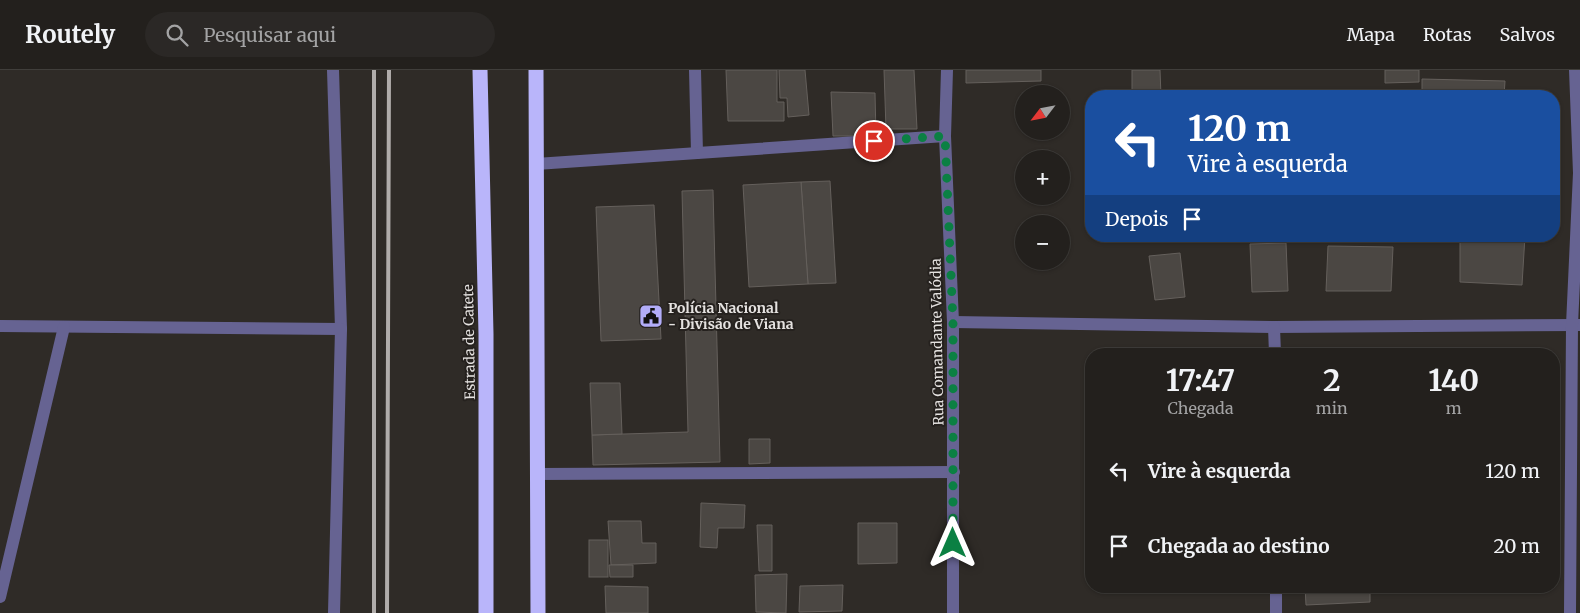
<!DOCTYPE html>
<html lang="pt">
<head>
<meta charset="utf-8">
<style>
	:root { --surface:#23201d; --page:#2b2826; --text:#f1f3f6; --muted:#a3a3a4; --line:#403e3b }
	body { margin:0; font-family:Merriweather,serif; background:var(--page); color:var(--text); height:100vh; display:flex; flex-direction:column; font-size:19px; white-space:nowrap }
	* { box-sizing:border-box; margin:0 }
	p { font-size:16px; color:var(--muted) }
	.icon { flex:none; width:28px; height:28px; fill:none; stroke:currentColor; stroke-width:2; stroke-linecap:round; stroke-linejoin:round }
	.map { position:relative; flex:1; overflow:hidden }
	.side { position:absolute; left:1085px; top:278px; width:475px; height:245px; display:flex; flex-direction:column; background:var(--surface); border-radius:20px; box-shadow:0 1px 4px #0004,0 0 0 1px var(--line) }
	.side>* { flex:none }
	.banner { position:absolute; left:1085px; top:20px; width:475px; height:152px; border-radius:20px; box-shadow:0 1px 4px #0004,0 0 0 1px var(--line); background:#1a4fa0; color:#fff; overflow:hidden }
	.needle { width:32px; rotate:238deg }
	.tools { position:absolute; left:1015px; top:15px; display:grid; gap:10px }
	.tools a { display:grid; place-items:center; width:55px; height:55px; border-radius:50%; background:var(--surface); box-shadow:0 1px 4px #0004,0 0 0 1px var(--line); font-size:25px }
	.pin { position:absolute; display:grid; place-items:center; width:42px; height:42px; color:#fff; margin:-21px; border:2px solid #fff; border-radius:50%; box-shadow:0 1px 5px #0007 }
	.me { position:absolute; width:55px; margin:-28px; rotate:0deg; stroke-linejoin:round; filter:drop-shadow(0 0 4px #0008) }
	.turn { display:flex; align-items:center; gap:18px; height:105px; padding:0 20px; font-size:22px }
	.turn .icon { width:65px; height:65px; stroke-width:2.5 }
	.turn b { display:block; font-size:35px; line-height:42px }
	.then { display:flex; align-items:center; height:48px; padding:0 20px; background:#0003; gap:10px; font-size:19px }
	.eta { display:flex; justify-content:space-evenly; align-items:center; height:85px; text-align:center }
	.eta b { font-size:30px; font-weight:700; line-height:35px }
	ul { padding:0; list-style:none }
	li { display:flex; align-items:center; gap:15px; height:75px; padding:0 20px }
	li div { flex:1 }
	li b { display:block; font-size:19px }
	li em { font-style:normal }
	header { display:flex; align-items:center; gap:30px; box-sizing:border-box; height:70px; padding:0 25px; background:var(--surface); border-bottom:1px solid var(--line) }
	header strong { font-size:24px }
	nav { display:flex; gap:28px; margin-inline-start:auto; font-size:18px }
	.search { width:350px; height:45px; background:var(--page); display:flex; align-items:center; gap:12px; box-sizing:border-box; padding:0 18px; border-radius:28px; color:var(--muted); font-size:19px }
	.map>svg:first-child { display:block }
	.building { fill:#4b4743; stroke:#65605c }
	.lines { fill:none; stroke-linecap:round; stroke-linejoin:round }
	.minor { stroke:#666392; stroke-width:12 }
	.highway { stroke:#b9b5fa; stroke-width:15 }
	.rail { stroke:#b0acaa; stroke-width:4 }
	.route { stroke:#0b8043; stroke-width:9; stroke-dasharray:0 16.2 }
	.labels { text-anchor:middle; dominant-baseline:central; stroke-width:4; stroke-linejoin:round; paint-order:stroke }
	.poi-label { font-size:14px; font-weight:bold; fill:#e5e2e0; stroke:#25211e; text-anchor:start }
	.street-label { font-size:14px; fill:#e5e2e0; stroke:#25211e }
</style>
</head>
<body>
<header>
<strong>Routely</strong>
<div class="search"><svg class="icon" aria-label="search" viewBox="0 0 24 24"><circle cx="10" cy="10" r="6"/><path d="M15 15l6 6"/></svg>Pesquisar aqui</div>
<nav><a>Mapa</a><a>Rotas</a><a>Salvos</a></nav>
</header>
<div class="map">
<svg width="1580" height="543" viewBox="0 0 1580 543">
	<rect width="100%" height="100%" fill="#2f2b27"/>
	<g class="building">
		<path d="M726 0H777V32H784V51H728Z"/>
		<path d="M779 0H805L809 45 788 47 787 28H780Z"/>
		<path d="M884 0H914L917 59H886Z"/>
		<path d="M966 0H1041V11L966 13Z"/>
		<path d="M1132 0H1160L1161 26H1132Z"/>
		<path d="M1385 0H1419V12L1385 13Z"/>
		<path d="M1422 9 1505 11 1504 26H1422Z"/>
		<path d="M831 22 875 23 876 66H833Z"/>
		<path d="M1090 89H1091V123Z"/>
		<path d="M830 111 836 213 808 214 801 112Z"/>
		<path d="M801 112 808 214 749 217 743 115Z"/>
		<path d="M713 120 720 392 593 395 592 365 688 362 682 121Z"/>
		<path d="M654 135 661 269 601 271 596 137Z"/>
		<path d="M1460 166H1525L1522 215 1460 212Z"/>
		<path d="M1286 173 1288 221 1252 222 1250 174Z"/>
		<path d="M1328 176 1393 177 1391 221H1326Z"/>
		<path d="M1180 183 1185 227 1155 230 1149 186Z"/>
		<path d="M590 313H620L622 364 592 365Z"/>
		<path d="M749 369H770V393L749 394Z"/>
		<path d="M701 433 745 435 744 458H718L717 478 700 477Z"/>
		<path d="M608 451H641L642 473H656V493L611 495Z"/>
		<path d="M858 453H897V493L858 494Z"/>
		<path d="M757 455H772V501H759Z"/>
		<rect x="589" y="470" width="19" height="37"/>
		<path d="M609 495H633V507H610Z"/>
		<path d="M787 504 786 543 756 542 755 505Z"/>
		<path d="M843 515 842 541 799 542 800 516Z"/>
		<path d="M605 516 648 517V543H606Z"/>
		<path d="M1305 516H1370V532L1306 535Z"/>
	</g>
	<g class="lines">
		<g class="minor">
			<path d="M333 0 341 259 334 543"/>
			<path d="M695 0 697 83"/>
			<path d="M947 0 945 66 953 252V543"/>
			<path d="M536 94 945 66"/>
			<path d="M953 252 1274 257 1580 255"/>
			<path d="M0 256 341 259"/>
			<path d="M1274 257 1275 284"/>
			<path d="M536 404 954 402"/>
			<path d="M1276 516V543"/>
			<path d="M0 527 64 257"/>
			<path d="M1570 543 1572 255 1579 103 1575 0"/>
		</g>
		<g class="highway">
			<path d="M480 0 486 264V543"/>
			<path d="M536 0 538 543"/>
		</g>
		<g class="rail">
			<path d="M374 0V543"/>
			<path d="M387 543 389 0"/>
		</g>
	</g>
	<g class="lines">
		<path class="route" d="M874 71 945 66 953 252V473"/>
	</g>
	<defs>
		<g id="civic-square" transform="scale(1.25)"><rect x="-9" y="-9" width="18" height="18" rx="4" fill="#b2adf9" stroke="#25211e"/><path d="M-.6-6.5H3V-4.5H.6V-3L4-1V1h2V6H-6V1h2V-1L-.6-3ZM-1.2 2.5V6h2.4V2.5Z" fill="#111"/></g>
	</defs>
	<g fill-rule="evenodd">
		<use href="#civic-square" x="651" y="246"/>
	</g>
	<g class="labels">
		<g class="poi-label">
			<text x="668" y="238">Polícia Nacional<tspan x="668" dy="16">- Divisão de Viana</tspan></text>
		</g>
		<g class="street-label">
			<text transform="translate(469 272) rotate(-91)">Estrada de Catete</text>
			<text transform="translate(937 272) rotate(-91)">Rua Comandante Valódia</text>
		</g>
	</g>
</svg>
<div class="tools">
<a><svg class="needle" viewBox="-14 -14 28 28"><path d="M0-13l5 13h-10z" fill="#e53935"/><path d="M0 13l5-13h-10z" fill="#a3a3a4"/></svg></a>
<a>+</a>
<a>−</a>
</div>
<div class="pin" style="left:874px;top:71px;background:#d93025"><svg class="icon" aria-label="arrive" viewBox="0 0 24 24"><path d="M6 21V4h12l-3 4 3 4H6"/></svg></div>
<svg class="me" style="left:953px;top:473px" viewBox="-20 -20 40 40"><path d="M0-17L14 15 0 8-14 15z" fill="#0b8043" stroke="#fff" stroke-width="4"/></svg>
<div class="banner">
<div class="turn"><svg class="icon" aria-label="left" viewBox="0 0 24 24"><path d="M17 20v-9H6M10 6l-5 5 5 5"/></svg><div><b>120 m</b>Vire à esquerda</div></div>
<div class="then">Depois<svg class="icon" aria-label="arrive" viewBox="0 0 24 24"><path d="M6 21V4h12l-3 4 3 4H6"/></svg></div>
</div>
<section class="side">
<div class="eta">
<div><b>17:47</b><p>Chegada</p></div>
<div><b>2</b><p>min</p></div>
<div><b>140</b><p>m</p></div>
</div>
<ul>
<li><svg class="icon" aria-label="left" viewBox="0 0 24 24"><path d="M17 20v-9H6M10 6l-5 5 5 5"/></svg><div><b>Vire à esquerda</b></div><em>120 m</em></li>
<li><svg class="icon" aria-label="arrive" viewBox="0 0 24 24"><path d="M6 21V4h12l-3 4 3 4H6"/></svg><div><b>Chegada ao destino</b></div><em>20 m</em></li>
</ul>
</section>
</div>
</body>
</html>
